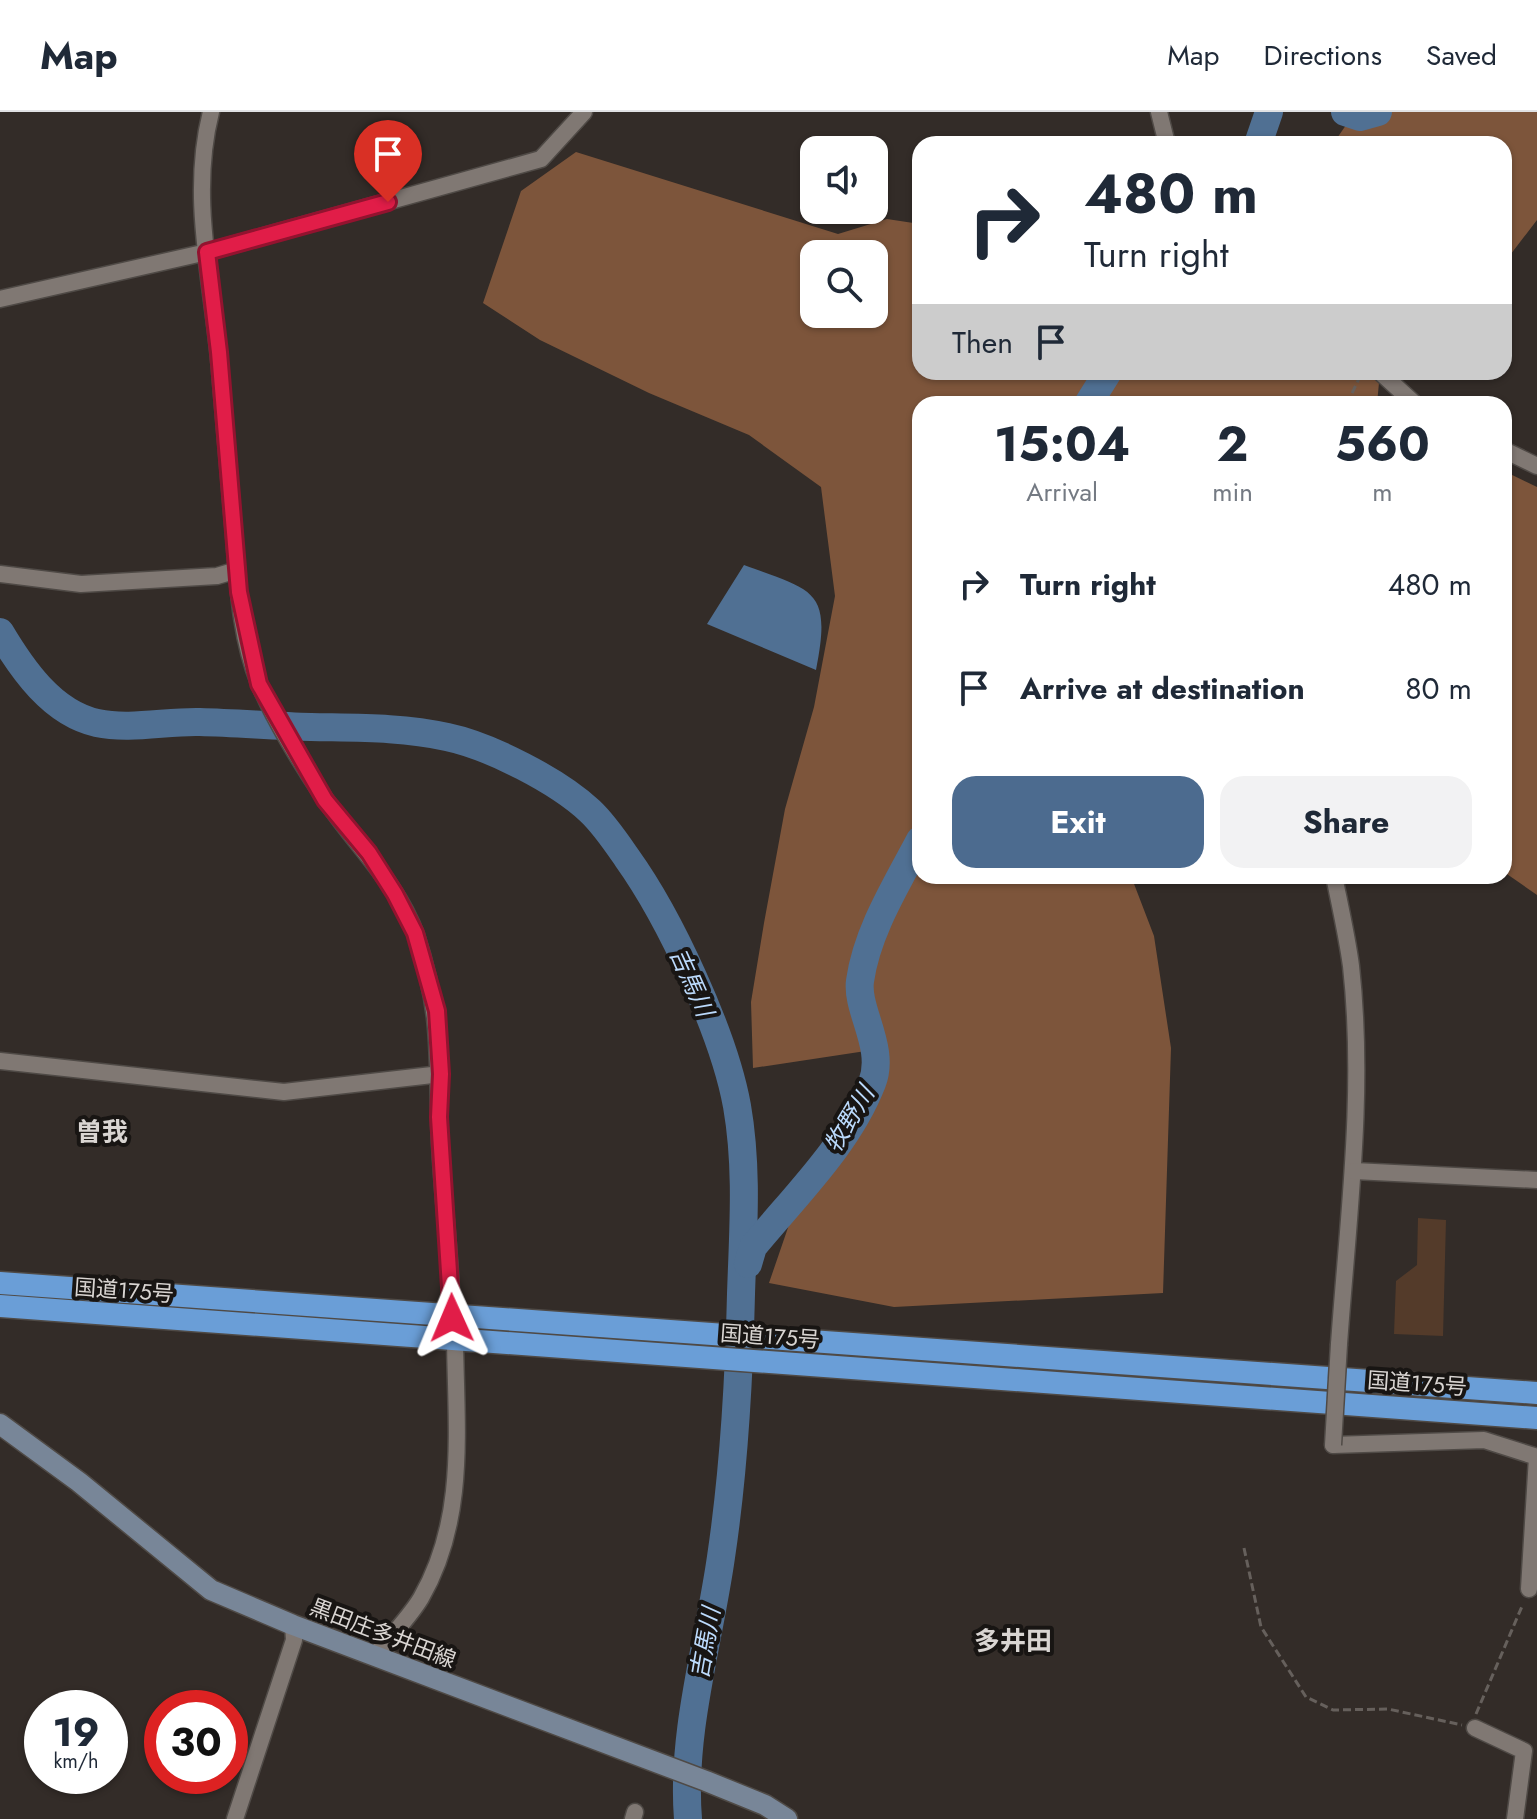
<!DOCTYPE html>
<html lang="en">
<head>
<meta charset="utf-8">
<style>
	:root { --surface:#fff; --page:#f2f2f3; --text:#1f2937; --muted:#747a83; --line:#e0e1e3; --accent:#4c6b8f }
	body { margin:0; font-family:Jost,"Noto Sans JP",sans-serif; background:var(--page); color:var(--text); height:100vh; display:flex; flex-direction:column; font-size:30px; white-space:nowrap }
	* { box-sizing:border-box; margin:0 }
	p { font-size:26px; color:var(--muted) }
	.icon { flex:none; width:44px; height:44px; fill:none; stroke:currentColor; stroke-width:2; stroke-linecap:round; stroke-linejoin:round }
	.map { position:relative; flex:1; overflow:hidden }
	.panel { position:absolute; left:912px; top:284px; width:600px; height:488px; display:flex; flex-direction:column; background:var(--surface); border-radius:24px; box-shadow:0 2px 6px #0004 }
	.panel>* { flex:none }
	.top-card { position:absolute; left:912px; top:24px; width:600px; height:244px; border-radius:24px; box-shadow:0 2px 6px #0004; background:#fff; color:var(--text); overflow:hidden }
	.buttons { position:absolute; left:800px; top:24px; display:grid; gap:16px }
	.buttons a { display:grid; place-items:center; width:88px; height:88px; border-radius:16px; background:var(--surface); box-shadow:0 2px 6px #0004; font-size:40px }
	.speed { position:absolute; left:24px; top:1578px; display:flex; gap:16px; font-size:40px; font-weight:700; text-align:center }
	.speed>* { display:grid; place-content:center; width:104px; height:104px; border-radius:50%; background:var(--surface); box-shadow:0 2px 6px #0004; line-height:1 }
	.speed small { font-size:20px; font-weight:400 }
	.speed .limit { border:12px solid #d22; background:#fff; color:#111 }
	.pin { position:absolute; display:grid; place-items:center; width:68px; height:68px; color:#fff; margin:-82px -34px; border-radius:50% 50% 50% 0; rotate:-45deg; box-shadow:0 0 8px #0007 }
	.pin .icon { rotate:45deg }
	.me { position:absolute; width:88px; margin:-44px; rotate:359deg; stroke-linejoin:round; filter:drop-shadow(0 0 6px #0008) }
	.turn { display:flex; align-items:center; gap:28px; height:168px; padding:0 40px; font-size:36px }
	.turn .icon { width:104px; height:104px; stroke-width:2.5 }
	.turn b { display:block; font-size:56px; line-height:68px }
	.then { display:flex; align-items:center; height:76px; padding:0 40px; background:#0003; gap:16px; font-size:30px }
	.eta { display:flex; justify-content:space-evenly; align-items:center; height:136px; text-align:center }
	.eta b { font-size:48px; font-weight:700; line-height:56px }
	.primary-button { display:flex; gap:16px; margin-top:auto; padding:16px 40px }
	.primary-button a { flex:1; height:92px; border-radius:24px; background:var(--accent); color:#fff; font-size:32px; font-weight:700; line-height:92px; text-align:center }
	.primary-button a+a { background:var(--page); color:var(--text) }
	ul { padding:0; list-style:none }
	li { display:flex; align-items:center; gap:24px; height:104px; padding:0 40px }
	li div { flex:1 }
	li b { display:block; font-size:30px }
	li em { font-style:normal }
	header { display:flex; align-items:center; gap:48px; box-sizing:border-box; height:112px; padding:0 40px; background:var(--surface); border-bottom:2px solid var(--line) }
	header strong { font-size:38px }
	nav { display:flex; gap:44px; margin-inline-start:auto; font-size:28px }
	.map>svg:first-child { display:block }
	.green { fill:#543b2a }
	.forest { fill:#7d553b; fill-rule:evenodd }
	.water { fill:#507093 }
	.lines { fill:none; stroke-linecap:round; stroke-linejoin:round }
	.river { stroke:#507093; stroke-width:28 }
	.minor-casing { stroke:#4f4a46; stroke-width:19 }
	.secondary-casing { stroke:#4f4a46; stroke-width:23 }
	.trunk-casing { stroke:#4f4a46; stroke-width:25 }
	.path { stroke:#66605c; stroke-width:3; stroke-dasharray:8 4; stroke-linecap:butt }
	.minor { stroke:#807873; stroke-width:16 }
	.secondary { stroke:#788698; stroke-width:20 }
	.trunk { stroke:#6a9ed7; stroke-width:22 }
	.minor-bridge-casing { stroke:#4f4a46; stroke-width:19; stroke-linecap:butt }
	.minor-bridge { stroke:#807873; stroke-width:16 }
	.route-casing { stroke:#92132f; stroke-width:20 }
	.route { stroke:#e11d48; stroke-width:14 }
	.labels { text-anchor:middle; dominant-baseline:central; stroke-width:8; stroke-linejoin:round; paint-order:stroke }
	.street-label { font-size:22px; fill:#d9d5d2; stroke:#181513 }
	.water-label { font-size:24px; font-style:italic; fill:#bbdafc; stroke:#181513 }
	.quarter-label { font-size:26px; font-weight:bold; fill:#d9d5d2; stroke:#181513 }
</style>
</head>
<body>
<header>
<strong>Map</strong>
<nav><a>Map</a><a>Directions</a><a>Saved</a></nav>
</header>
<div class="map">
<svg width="1537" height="1707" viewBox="0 0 1537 1707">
	<rect width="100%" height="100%" fill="#332c28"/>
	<path class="green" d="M1418 1106 1446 1108 1443 1224 1394 1222 1396 1169 1417 1153Z"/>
	<g class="forest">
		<path d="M1355 0H1537V108L1504 151V32H1333Z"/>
		<path d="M576 40 838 122 887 107 920 112V260H1380L1377 292H920V764H1131L1154 824 1171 936 1163 1181 894 1195 769 1171 804 1069 854 1004 879 937 753 956 751 890 764 811 785 697 814 595 835 484 821 375 749 323 649 281 540 228 483 191 521 79ZM814 142H874V202H814Z"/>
		<path d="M1504 359 1537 375V783L1504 760Z"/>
	</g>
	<path class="water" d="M744 453C814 479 832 477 816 558L707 512Z"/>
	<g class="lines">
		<g class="river">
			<path d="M1345 0 1360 5 1378 0"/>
			<path d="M1258 32 1269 0"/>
			<path d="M1088 292 1108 260"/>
			<path d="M0 520C22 557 52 601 97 611 130 618 167 609 200 610 237 611 274 614 311 615 356 616 402 615 447 625 490 634 558 669 590 699 604 712 616 730 627 746 670 806 724 922 737 994 748 1057 743 1119 741 1182 739 1270 734 1358 721 1445 709 1530 681 1621 688 1707"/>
			<path d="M748 1152 753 1135C794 1085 848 1033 872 971 886 936 856 898 860 869 867 819 897 772 920 728"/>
		</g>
		<g class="minor-casing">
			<g id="minor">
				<path d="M211 0C189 85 213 172 220 258 225 313 229 367 234 422 238 471 240 525 259 571 273 606 304 656 325 687 355 733 397 770 416 823 439 893 438 933 439 1004 440 1071 451 1139 452 1206"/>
				<path d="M1159 0 1167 32"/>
				<path d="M0 187 207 140 541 47 584 0"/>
				<path d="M1380 260 1415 292"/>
				<path d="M1504 338 1537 354"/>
				<path d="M0 462 81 472 217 464 237 458"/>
				<path d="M1334 764C1340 794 1347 824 1351 854 1365 980 1348 1106 1339 1232"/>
				<path d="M0 949 284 980 441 962"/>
				<path d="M1354 1059 1537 1068"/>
				<path d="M1333 1333 1484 1328 1537 1345 1529 1477"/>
				<path d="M375 1543C390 1525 409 1506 421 1486 467 1406 456 1317 455 1228"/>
				<path d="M1475 1616 1524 1639 1515 1707"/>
				<path d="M235 1707 294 1528 293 1513"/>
				<path d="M633 1707 635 1700"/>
			</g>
		</g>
		<g class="secondary-casing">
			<path id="secondary" d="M0 1312 79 1370 211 1478 293 1513 706 1669 765 1693 787 1707"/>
		</g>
		<g class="trunk-casing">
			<g id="trunk">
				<path d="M0 1171 1537 1281"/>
				<path d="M0 1194 1537 1306"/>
			</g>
		</g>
		<g class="path">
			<path d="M1347 292 1362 260"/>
			<path d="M1244 1436 1261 1515 1306 1585 1333 1598 1388 1597 1462 1613"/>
			<path d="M1476 1602 1523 1492"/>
		</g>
		<use href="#minor" class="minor"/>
		<use href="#secondary" class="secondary"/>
		<use href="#trunk" class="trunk"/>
		<g class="minor-bridge-casing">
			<path id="minor-bridge" d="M1333 1333 1339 1232"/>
		</g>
		<use href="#minor-bridge" class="minor-bridge"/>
	</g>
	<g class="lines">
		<g class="route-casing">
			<path id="route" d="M388 90 207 140 219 240 239 480 259 572 325 688 369 741 395 782 415 821 437 899 441 962 439 1005 452 1206"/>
		</g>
		<use href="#route" class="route"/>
	</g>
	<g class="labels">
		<g class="street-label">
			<text transform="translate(124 1178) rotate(4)">国道175号</text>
			<text transform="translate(770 1224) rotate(4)">国道175号</text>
			<text transform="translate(1417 1271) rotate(4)">国道175号</text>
			<text transform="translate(383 1521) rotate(21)">黒田庄多井田線</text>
		</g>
		<g class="water-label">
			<text transform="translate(692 870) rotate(66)">吉馬川</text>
			<text transform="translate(849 1007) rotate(-59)">牧野川</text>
			<text transform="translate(705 1531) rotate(-80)">吉馬川</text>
		</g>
		<g class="quarter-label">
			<text x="102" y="1020">曽我</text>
			<text x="1013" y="1529">多井田</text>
		</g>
	</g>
</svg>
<div class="buttons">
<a><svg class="icon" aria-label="sound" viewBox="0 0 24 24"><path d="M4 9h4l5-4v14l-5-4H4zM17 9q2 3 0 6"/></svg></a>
<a><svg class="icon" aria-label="search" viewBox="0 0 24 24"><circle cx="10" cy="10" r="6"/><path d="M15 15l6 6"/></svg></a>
</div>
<div class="speed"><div>19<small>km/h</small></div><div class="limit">30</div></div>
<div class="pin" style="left:388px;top:90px;background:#d93025"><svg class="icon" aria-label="arrive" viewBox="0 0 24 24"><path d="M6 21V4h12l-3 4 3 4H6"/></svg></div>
<svg class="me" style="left:452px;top:1206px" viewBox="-20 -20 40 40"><path d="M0-17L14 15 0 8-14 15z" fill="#e11d48" stroke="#fff" stroke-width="4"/></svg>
<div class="top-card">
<div class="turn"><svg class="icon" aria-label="right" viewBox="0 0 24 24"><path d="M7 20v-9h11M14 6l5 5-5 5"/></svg><div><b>480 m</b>Turn right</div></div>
<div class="then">Then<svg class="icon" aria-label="arrive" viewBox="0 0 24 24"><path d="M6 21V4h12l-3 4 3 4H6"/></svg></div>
</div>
<section class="panel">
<div class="eta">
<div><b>15:04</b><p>Arrival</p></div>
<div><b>2</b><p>min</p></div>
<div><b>560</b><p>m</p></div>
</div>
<ul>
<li><svg class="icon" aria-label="right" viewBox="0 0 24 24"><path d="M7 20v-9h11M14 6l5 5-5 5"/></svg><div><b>Turn right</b></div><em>480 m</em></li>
<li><svg class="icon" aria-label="arrive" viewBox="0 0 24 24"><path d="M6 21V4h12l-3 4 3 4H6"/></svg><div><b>Arrive at destination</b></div><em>80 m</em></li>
</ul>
<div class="primary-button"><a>Exit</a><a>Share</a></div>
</section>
</div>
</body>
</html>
